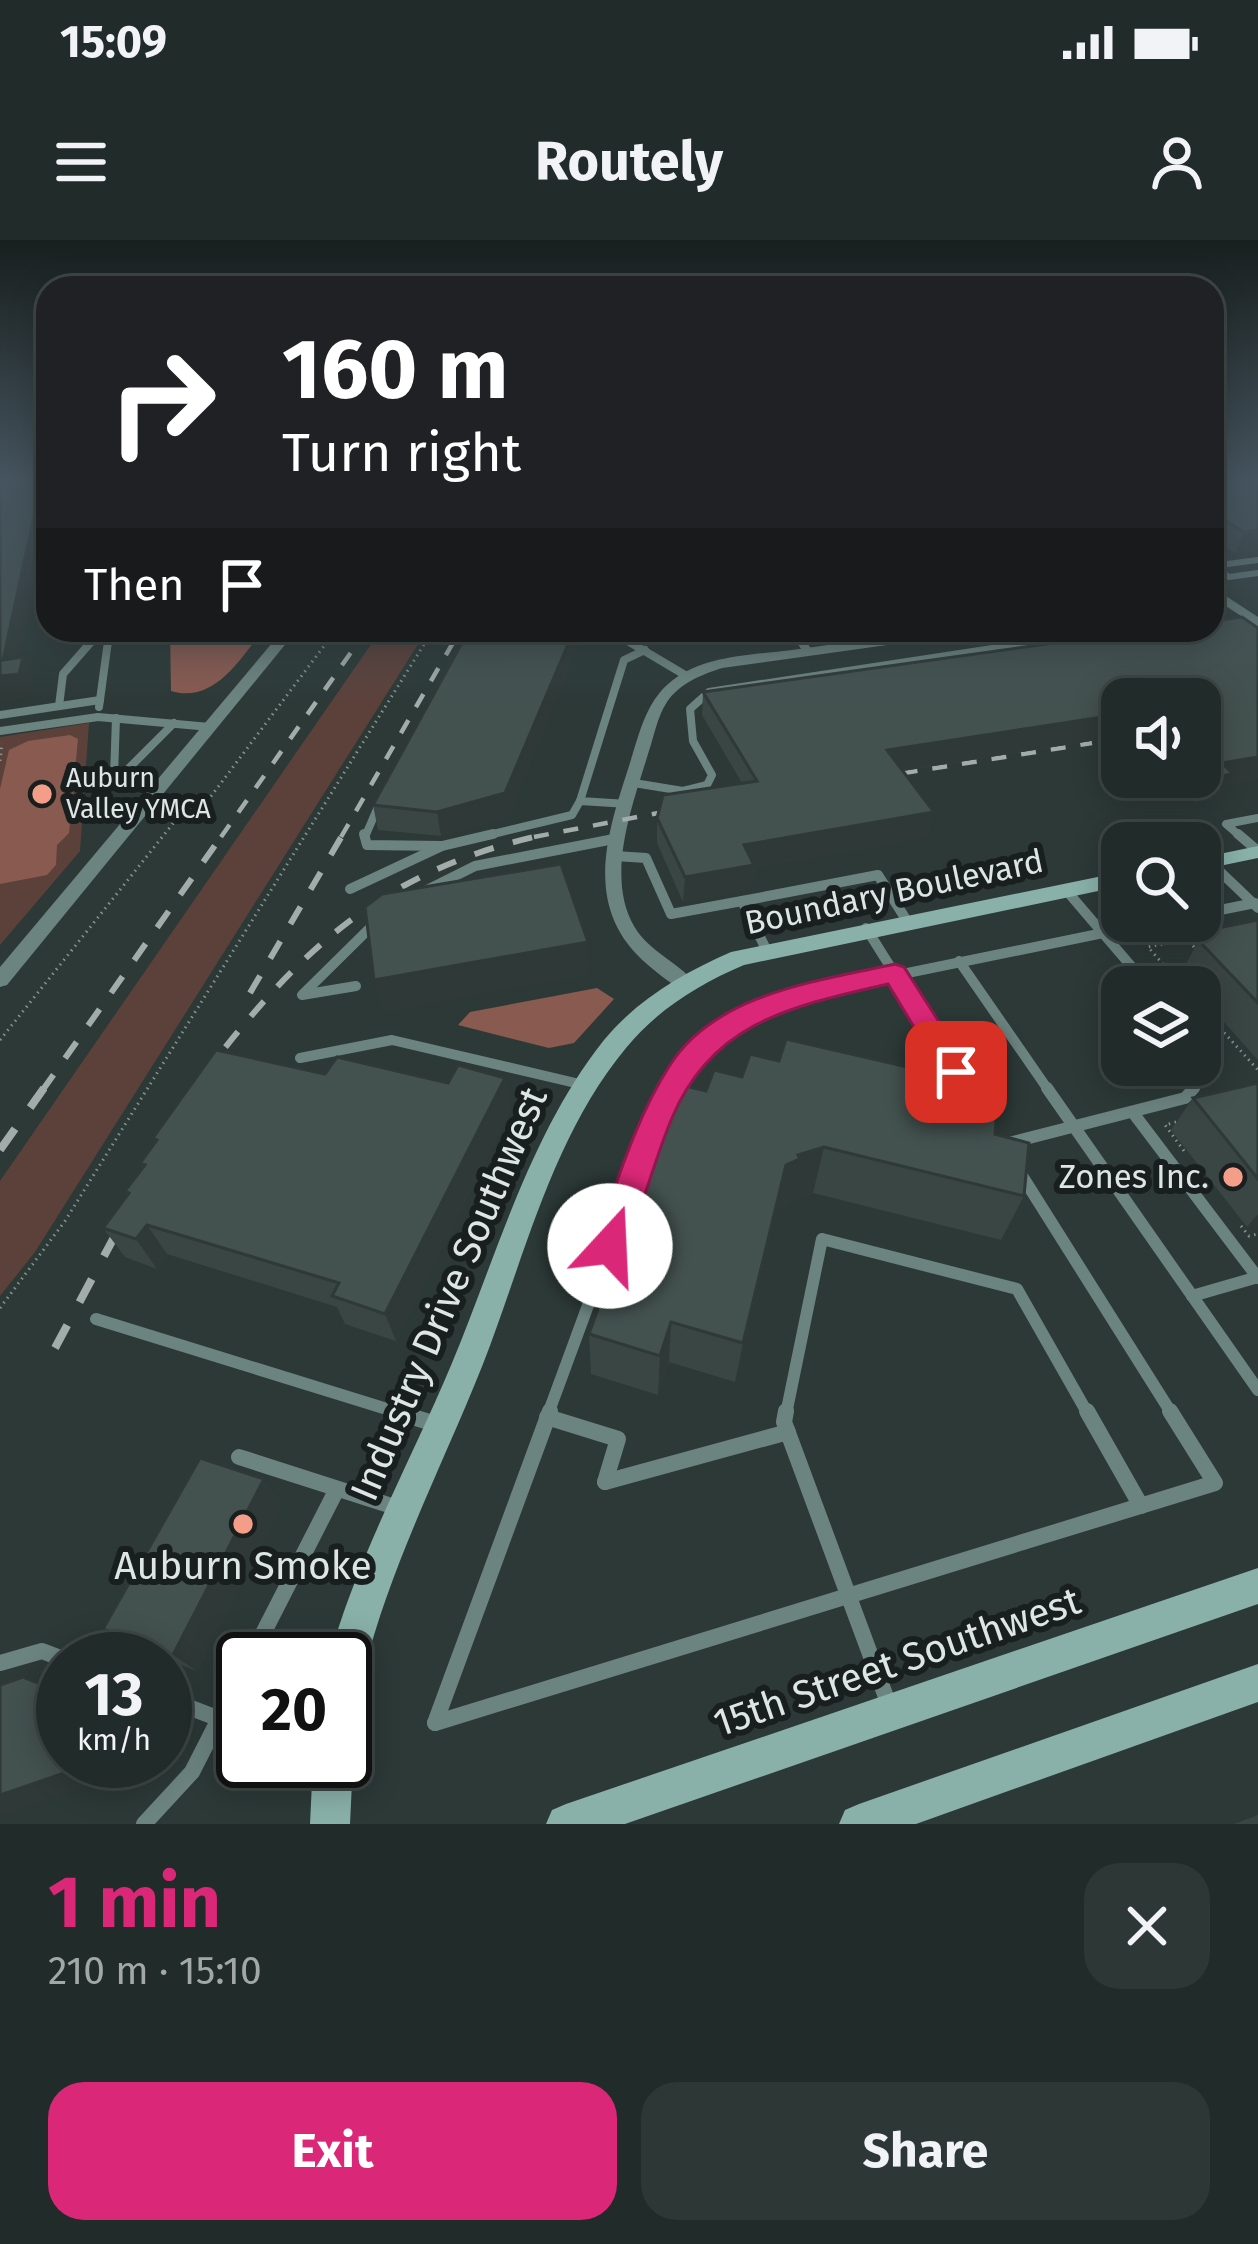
<!DOCTYPE html>
<html lang="en">
<head>
<meta charset="utf-8">
<style>
	:root { --surface:#212b29; --page:#2d3735; --text:#f1f3f6; --muted:#a2a7a8; --line:#3e4746; --accent:#db2777 }
	body { margin:0; font-family:"Fira Sans",sans-serif; background:var(--page); color:var(--text); height:100vh; display:flex; flex-direction:column; font-size:45px; white-space:nowrap }
	* { box-sizing:border-box; margin:0 }
	p { font-size:39px; color:var(--muted) }
	.icon { flex:none; width:66px; height:66px; fill:none; stroke:currentColor; stroke-width:2; stroke-linecap:round; stroke-linejoin:round }
	.map { position:relative; height:1584px; overflow:hidden }
	.details { display:flex; flex-direction:column; background:var(--surface); flex:1 }
	.details>* { flex:none }
	.top-card { position:absolute; left:36px; top:36px; width:1188px; height:366px; border-radius:36px; box-shadow:0 6px 30px #0003,0 0 0 3px var(--line); background:#202124; color:#fff; overflow:hidden }
	.buttons { position:absolute; left:1101px; top:438px; display:grid; gap:24px }
	.buttons a { display:grid; place-items:center; width:120px; height:120px; border-radius:24px; background:var(--surface); box-shadow:0 6px 30px #0003,0 0 0 3px var(--line); font-size:60px }
	.speed { position:absolute; left:36px; top:1392px; display:flex; gap:24px; font-size:60px; font-weight:700; text-align:center }
	.speed>* { display:grid; place-content:center; width:156px; height:156px; border-radius:50%; background:var(--surface); box-shadow:0 6px 30px #0003,0 0 0 3px var(--line); line-height:1 }
	.speed small { font-size:30px; font-weight:400 }
	.speed .limit { border:6px solid #111; border-radius:18px; background:#fff; color:#111 }
	.pin { position:absolute; display:grid; place-items:center; width:102px; height:102px; color:#fff; margin:-51px; border-radius:24px; box-shadow:0 6px 18px #0006 }
	.me { position:absolute; width:132px; margin:-66px; rotate:20deg; stroke-linejoin:round; filter:drop-shadow(0 0 9px #0008) }
	.turn { display:flex; align-items:center; gap:42px; height:252px; padding:0 48px; font-size:54px }
	.turn .icon { width:156px; height:156px; stroke-width:2.5 }
	.turn b { display:block; font-size:84px; line-height:102px }
	.then { display:flex; align-items:center; height:114px; padding:0 48px; background:#0003; gap:24px; font-size:45px }
	.round { display:grid; place-items:center; flex:none; width:126px; height:126px; border-radius:36px; background:var(--page) }
	.headline { display:flex; align-items:center; justify-content:space-between; height:204px; padding:0 48px }
	h1 { font-size:72px; font-weight:700; line-height:90px; color:var(--accent) }
	.action { display:flex; gap:24px; margin-top:auto; padding:24px 48px }
	.action a { flex:1; height:138px; border-radius:36px; background:var(--accent); color:#fff; font-size:48px; font-weight:700; line-height:138px; text-align:center }
	.action a+a { background:var(--page); color:var(--text) }
	.status { display:flex; justify-content:space-between; align-items:center; height:84px; padding:0 60px; background:var(--surface); direction:ltr }
	.status svg { height:33px; fill:currentColor }
	header { display:flex; justify-content:space-between; align-items:center; height:156px; padding:0 48px; background:var(--surface); font-size:54px; font-weight:700 }
	.map>svg:first-child { display:block }
	.green { fill:#5c413b }
	.water { fill:#895a50 }
	.lines { fill:none; stroke-linecap:round; stroke-linejoin:round }
	.path { stroke:#889391; stroke-width:3; stroke-dasharray:1.5 4.5; stroke-linecap:butt }
	.lane-far4 { stroke:#6c8480; stroke-width:6 }
	.lane-far3 { stroke:#6c8480; stroke-width:8 }
	.lane-far2 { stroke:#6c8480; stroke-width:10 }
	.lane-far1 { stroke:#6c8480; stroke-width:12 }
	.lane { stroke:#6c8480; stroke-width:16 }
	.street { fill:#6c8480; fill-rule:evenodd }
	.secondary { fill:#89b0a9; fill-rule:evenodd }
	.rail-far3 { stroke:#a2acaa; stroke-width:3; stroke-dasharray:12 12; stroke-linecap:butt }
	.rail-far2 { stroke:#a2acaa; stroke-width:4.5; stroke-dasharray:15 15; stroke-linecap:butt }
	.rail-far1 { stroke:#a2acaa; stroke-width:6; stroke-dasharray:20 20; stroke-linecap:butt }
	.rail { stroke:#a2acaa; stroke-width:8; stroke-dasharray:26 26; stroke-linecap:butt }
	.wall { fill:#3a4644 }
	.shaded-wall { fill:#2f3937 }
	.building { fill:#43514f; stroke:#2f3937; stroke-width:3 }
	.route { fill:#db2777; stroke:#8e194d; stroke-width:3 }
	.poi-dot { fill:#f49e8a; stroke:#191f1e; stroke-width:4.5 }
	.labels { text-anchor:middle; dominant-baseline:central; stroke-width:12; stroke-linejoin:round; paint-order:stroke }
	.far-poi-label { font-size:27px; fill:#dde6e4; stroke:#191f1e; text-anchor:start }
	.street-label { font-size:33px; fill:#dde6e4; stroke:#191f1e }
	.poi-label { font-size:33px; fill:#dde6e4; stroke:#191f1e; text-anchor:end }
	.near-street-label { font-size:39px; fill:#dde6e4; stroke:#191f1e }
	.near-poi-label { font-size:39px; fill:#dde6e4; stroke:#191f1e }
</style>
</head>
<body>
<div class="status"><b>15:09</b><svg viewBox="0 0 49 12"><path d="M0 12V9h3v3zM5 12V6h3v6zM10 12V3h3v9zM15 12V0h3v12zM26 1h20v11H26zM47 4h2v5h-2z"/></svg></div>
<header><svg class="icon" aria-label="menu" viewBox="0 0 24 24"><path d="M4 6h16M4 12h16M4 18h16"/></svg>Routely<svg class="icon" aria-label="person" viewBox="0 0 24 24"><circle cx="12" cy="8" r="4"/><path d="M4 21q1-7 8-7t8 7"/></svg></header>
<div class="map">
<svg width="1258" height="1584" viewBox="0 0 1258 1584">
	<rect width="100%" height="100%" fill="#2c3937"/>
	<g class="green">
		<path d="M381 390H427L35 1012 0 1056V941Z"/>
		<path d="M89 483 80 611 0 705V497Z"/>
	</g>
	<g class="water">
		<path d="M170 390H264C239 419 215 464 171 451Z"/>
		<path d="M70 495 78 499 69 593 57 605 56 625 47 635 0 644V549L9 510 28 501Z"/>
		<path d="M597 748 614 759 574 803 549 808 458 785 470 772Z"/>
	</g>
	<g class="lines">
		<g class="path">
			<path d="M0 521 2 503"/>
			<path d="M1183 747 1148 707 1187 699 1194 707"/>
			<path d="M1200 766 1258 830"/>
			<path d="M0 800 175 581 209 559 336 390"/>
			<path d="M1176 882 1165 885 1184 911"/>
			<path d="M1241 986 1249 996 1258 994"/>
			<path d="M0 1068 65 981 433 390"/>
		</g>
		<g class="lane-far4">
			<path d="M1212 326 1229 337 1258 333"/>
			<path d="M1212 326 1258 320"/>
			<path d="M609 390 621 397"/>
			<path d="M984 390 993 397"/>
			<path d="M96 397 102 390"/>
			<path d="M109 397 110 390"/>
			<path d="M740 397 793 391 798 397"/>
			<path d="M1069 397 1120 390"/>
		</g>
		<g class="lane-far3">
			<path d="M616 394 685 435"/>
			<path d="M795 394 808 411"/>
			<path d="M989 394 1004 407"/>
			<path d="M709 401 765 394"/>
			<path d="M59 466 63 434 98 394"/>
			<path d="M99 467 109 394"/>
			<path d="M0 475 100 460"/>
			<path d="M116 478 114 536 122 535 174 483"/>
			<path d="M0 491 98 477 210 487"/>
			<path d="M634 543 683 551 707 545 712 535 693 501 690 469 709 452 1090 394"/>
			<path d="M628 564 580 561 624 420 645 410"/>
			<path d="M365 597 380 562"/>
			<path d="M481 597 572 575 580 561"/>
			<path d="M1241 597 1226 584 1258 578"/>
		</g>
		<g class="lane-far2">
			<path d="M364 594 367 605 442 606"/>
			<path d="M1238 594 1258 611"/>
			<path d="M615 616 646 618 671 674 742 661 766 709"/>
			<path d="M1210 622 1258 668"/>
			<path d="M350 649 442 606 493 594"/>
			<path d="M427 650 475 626 619 598"/>
			<path d="M1066 650 1149 747"/>
			<path d="M742 661 878 635 907 681"/>
			<path d="M1200 674 1255 663"/>
			<path d="M866 688 967 849"/>
			<path d="M959 721 1049 851"/>
			<path d="M356 746 302 755 376 682"/>
			<path d="M300 818 392 800 584 845"/>
			<path d="M671 851C703 800 745 776 800 755L1162 681"/>
			<path d="M1191 851 1199 842 1200 825"/>
		</g>
		<g class="lane-far1">
			<path d="M1047 848 1258 1150"/>
			<path d="M1134 874 1258 1038"/>
			<path d="M1005 904 1185 858 1194 848"/>
			<path d="M1019 931 1172 1174"/>
			<path d="M1192 1056 1258 1037"/>
			<path d="M96 1079 403 1174"/>
			<path d="M548 1174 657 878 673 848"/>
			<path d="M786 1174 822 999 1017 1049 1088 1174"/>
		</g>
		<g class="lane">
			<path d="M393 1171 439 1185"/>
			<path d="M786 1171 784 1182 889 1465"/>
			<path d="M1087 1171 1141 1266"/>
			<path d="M547 1177 618 1199 605 1242"/>
			<path d="M239 1217 398 1268"/>
			<path d="M605 1242 788 1192"/>
			<path d="M250 1419 337 1249"/>
			<path d="M0 1423 42 1411 63 1419"/>
			<path d="M165 1458 243 1488"/>
			<path d="M435 1483 1215 1243 1170 1171"/>
			<path d="M435 1483 550 1171"/>
			<path d="M144 1584 192 1532 243 1432"/>
		</g>
		<g class="street">
			<path d="M1212 347 1258 377V387L1212 357Z"/>
			<path d="M283 390H297L7 745 0 747V727Z"/>
			<path d="M937 390H973L966 394 722 428C701 435 680 443 667 462 657 477 654 497 648 514 633 564 605 636 634 686 648 711 678 722 695 743L685 750C671 745 659 734 648 725 581 668 607 594 630 523 640 491 647 457 677 437 710 415 754 415 792 410 840 403 888 397 937 390Z"/>
		</g>
		<g class="secondary">
			<path d="M1258 606V618L1200 630V618Z"/>
			<path d="M1122 632V646L744 725C699 744 657 770 626 808 552 897 524 1019 483 1124 442 1227 391 1324 364 1431L358 1444 345 1450V1419H329C358 1315 411 1221 452 1123 497 1015 530 893 604 800 638 759 683 733 731 712Z"/>
			<path d="M1258 1328V1364L625 1584H546L552 1570 566 1564Z"/>
			<path d="M1258 1424V1462L916 1584H839L845 1570 859 1564Z"/>
			<path d="M345 1506 353 1521 350 1584H310L313 1521H345Z"/>
		</g>
		<g class="rail-far3">
			<path d="M362 397 367 390"/>
			<path d="M457 397 461 390"/>
		</g>
		<g class="rail-far2">
			<path d="M873 538 1092 503"/>
			<path d="M221 597 364 394"/>
			<path d="M341 597 458 394"/>
			<path d="M534 597 689 567"/>
		</g>
		<g class="rail-far1">
			<path d="M250 753 343 594"/>
			<path d="M201 839C298 710 384 629 547 594"/>
			<path d="M42 851 223 594"/>
		</g>
		<g class="rail">
			<path d="M0 910 44 848"/>
			<path d="M55 1108 127 973"/>
		</g>
	</g>
	<g class="wall">
		<path d="M1212 239H1258V310L1235 313 1212 298Z"/>
		<path d="M1258 388V539L1228 544 1221 558 1196 562 1175 542 1177 537H1200V459H1122V496L903 531 928 597 754 628 751 649 683 662 657 603V578L742 543 702 475 703 452Z"/>
		<path d="M582 395 508 577 441 596 378 590 373 565Z"/>
		<path d="M1258 680V820L1200 755V747H1193L1181 734 1203 691Z"/>
		<path d="M325 834 448 843 505 838 510 870 396 1101 345 1084 337 1067 167 1014 157 1029 125 1017 103 988 128 955 125 951 142 928 140 923 156 902 153 898Z"/>
		<path d="M1258 843V984L1247 987 1171 890 1193 858Z"/>
		<path d="M706 851 995 894 1024 956 1001 1000 813 953 791 960 790 964 777 970 735 1142 669 1122 658 1155 591 1134 589 1094Z"/>
		<path d="M282 1262 197 1431 131 1406 103 1389Z"/>
		<path d="M1258 1575V1584H1234Z"/>
	</g>
	<g class="shaded-wall">
		<path d="M42 239H48V269L16 434 23 417 34 440 30 457 0 462V436L3 420Z"/>
		<path d="M1258 290V310L1235 313 1244 292Z"/>
		<path d="M574 390H582V395L508 577 441 596 437 572Z"/>
		<path d="M1122 474V496L882 534 887 510Z"/>
		<path d="M1258 517V539L1228 544 1221 558 1196 562 1208 538 1222 523Z"/>
		<path d="M934 572 928 597 754 628 751 649 683 662 685 637 744 605Z"/>
		<path d="M588 702 589 735 383 773 374 740Z"/>
		<path d="M505 838 510 870 396 1101 385 1074Z"/>
		<path d="M824 907 813 953 791 960 790 964 777 970 735 1142 743 1103 786 925 798 915Z"/>
		<path d="M1258 974V984L1247 987Z"/>
		<path d="M147 985 167 1014 157 1029 136 999Z"/>
		<path d="M671 1082 669 1122 658 1155 660 1116Z"/>
		<path d="M264 1239 282 1262 197 1431 173 1415Z"/>
		<path d="M73 1521H115L105 1525 104 1540 0 1577V1555Z"/>
	</g>
	<g class="building">
		<path d="M0 239H42L3 420 23 417 19 434 0 436Z"/>
		<path d="M1212 239H1258V290L1244 292 1212 272Z"/>
		<path d="M1242 377 1258 388V517L1222 523 1233 534 1208 538 1200 530V511L1205 510 1200 506V459H1122V474L887 510 934 572 744 605 754 625 685 637 657 578 663 555 757 541 703 452 1146 390H1212V381Z"/>
		<path d="M469 390H574L505 553 437 572 373 565Z"/>
		<path d="M561 624 588 702 374 740 365 667 382 654Z"/>
		<path d="M1258 680V763L1199 701 1203 691Z"/>
		<path d="M786 799 999 848 995 894 1029 903 1024 956 824 907 798 915 800 919 786 925 743 1103 671 1082 660 1116 589 1094 678 844 706 851 714 830 742 837 750 814 779 821Z"/>
		<path d="M216 810 325 834 337 817 448 843 458 825 505 838 385 1074 332 1056 339 1043 147 985 136 999 103 988 129 953 125 951 145 925 140 923 157 900 153 898Z"/>
		<path d="M1258 843V939L1193 858Z"/>
		<path d="M200 1218 264 1239 173 1415 103 1389Z"/>
		<path d="M23 1437 63 1453V1521H73V1530L0 1555V1445Z"/>
	</g>
	<linearGradient id="sky" x2="0" y2="1"><stop stop-color="#181f1e"/><stop offset="0.52" stop-color="#45545e"/><stop offset="1" stop-color="#45545e" stop-opacity="0"/></linearGradient>
	<rect width="1258" height="461" fill="url(#sky)"/>
	<path class="route" d="M895 724 904 727 966 824 971 832 966 840H946L888 744C795 766 713 780 672 878 653 923 642 972 621 1016L610 1021 598 1016 594 1006C616 946 635 879 670 825 716 753 818 741 895 724Z"/>
	<g class="poi-dot">
		<circle cx="42" cy="554" r="12"/>
		<circle cx="1233" cy="937" r="12"/>
		<circle cx="243" cy="1284" r="12"/>
	</g>
	<g class="labels">
		<g class="far-poi-label">
			<text x="66" y="538">Auburn<tspan x="66" dy="31">Valley YMCA</tspan></text>
		</g>
		<g class="street-label">
			<text transform="translate(894 652) rotate(-12)">Boundary Boulevard</text>
		</g>
		<g class="poi-label">
			<text x="1209" y="937">Zones Inc.</text>
		</g>
		<g class="near-street-label">
			<text transform="translate(449 1054) rotate(-67)">Industry Drive Southwest</text>
			<text transform="translate(897 1422) rotate(-19)">15th Street Southwest</text>
		</g>
		<g class="near-poi-label">
			<text x="243" y="1326">Auburn Smoke</text>
		</g>
	</g>
</svg>
<div class="buttons">
<a><svg class="icon" aria-label="sound" viewBox="0 0 24 24"><path d="M4 9h4l5-4v14l-5-4H4zM17 9q2 3 0 6"/></svg></a>
<a><svg class="icon" aria-label="search" viewBox="0 0 24 24"><circle cx="10" cy="10" r="6"/><path d="M15 15l6 6"/></svg></a>
<a><svg class="icon" aria-label="layers" viewBox="0 0 24 24"><path d="M12 4l9 5-9 5-9-5zM3 14l9 5 9-5"/></svg></a>
</div>
<div class="speed"><div>13<small>km/h</small></div><div class="limit">20</div></div>
<div class="pin" style="left:956px;top:832px;background:#d93025"><svg class="icon" aria-label="arrive" viewBox="0 0 24 24"><path d="M6 21V4h12l-3 4 3 4H6"/></svg></div>
<svg class="me" style="left:610px;top:1006px" viewBox="-20 -20 40 40"><circle r="19" fill="#fff"/><path d="M0-13L10 11 0 6-10 11z" fill="#db2777"/></svg>
<div class="top-card">
<div class="turn"><svg class="icon" aria-label="right" viewBox="0 0 24 24"><path d="M7 20v-9h11M14 6l5 5-5 5"/></svg><div><b>160 m</b>Turn right</div></div>
<div class="then">Then<svg class="icon" aria-label="arrive" viewBox="0 0 24 24"><path d="M6 21V4h12l-3 4 3 4H6"/></svg></div>
</div>
</div>
<section class="details">
<div class="headline"><div><h1>1 min</h1><p>210 m · 15:10</p></div><a class="round"><svg class="icon" aria-label="close" viewBox="0 0 24 24"><path d="M6 6l12 12M18 6L6 18"/></svg></a></div>
<div class="action"><a>Exit</a><a>Share</a></div>
</section>
</body>
</html>
